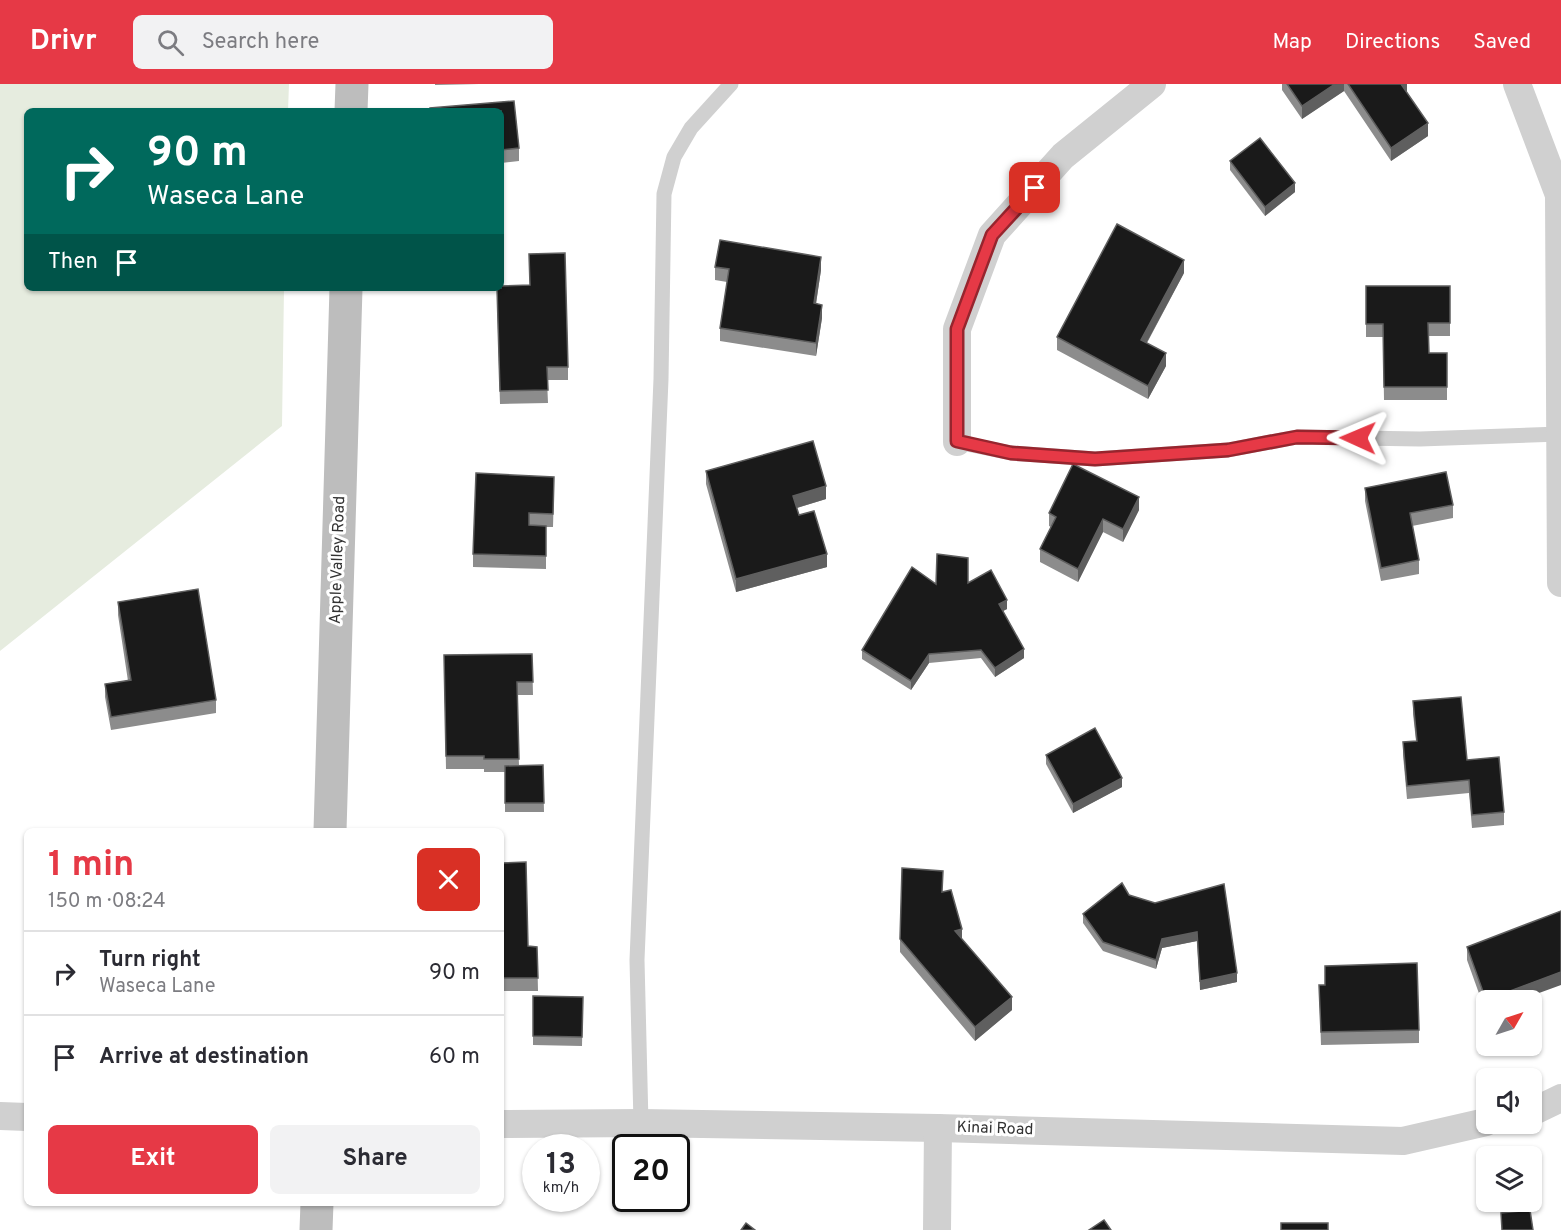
<!DOCTYPE html>
<html lang="en">
<head>
<meta charset="utf-8">
<style>
	:root { --surface:#fff; --page:#f2f2f3; --text:#2b2b33; --muted:#7c7c81; --line:#e1e1e2; --accent:#e63946 }
	body { margin:0; font-family:Overpass,sans-serif; background:var(--page); color:var(--text); height:100vh; display:flex; flex-direction:column; font-size:22px; white-space:nowrap }
	* { box-sizing:border-box; margin:0 }
	p { font-size:20px; color:var(--muted) }
	.icon { flex:none; width:33px; height:33px; fill:none; stroke:currentColor; stroke-width:2; stroke-linecap:round; stroke-linejoin:round }
	.map { position:relative; flex:1; overflow:hidden }
	.panel { position:absolute; left:24px; top:744px; width:480px; height:378px; display:flex; flex-direction:column; background:var(--surface); border-radius:9px; box-shadow:0 2px 4px #0004 }
	.panel>* { flex:none }
	.banner { position:absolute; left:24px; top:24px; width:480px; height:183px; border-radius:9px; box-shadow:0 2px 4px #0004; background:#00695c; color:#fff; overflow:hidden }
	.needle { width:39px; rotate:51deg }
	.tools { position:absolute; left:1476px; top:906px; display:grid; gap:12px }
	.tools a { display:grid; place-items:center; width:66px; height:66px; border-radius:9px; background:var(--surface); box-shadow:0 2px 4px #0004; font-size:30px }
	.speed { position:absolute; left:522px; top:1050px; display:flex; gap:12px; font-size:30px; font-weight:700; text-align:center }
	.speed>* { display:grid; place-content:center; width:78px; height:78px; border-radius:50%; background:var(--surface); box-shadow:0 2px 4px #0004; line-height:1 }
	.speed small { font-size:15px; font-weight:400 }
	.speed .limit { border:3px solid #111; border-radius:9px; background:#fff; color:#111 }
	.pin { position:absolute; display:grid; place-items:center; width:51px; height:51px; color:#fff; margin:-26px; border-radius:12px; box-shadow:0 3px 9px #0006 }
	.me { position:absolute; width:66px; margin:-33px; rotate:271deg; stroke-linejoin:round; filter:drop-shadow(0 0 4px #0008) }
	.turn { display:flex; align-items:center; gap:21px; height:126px; padding:0 24px; font-size:27px }
	.turn .icon { width:78px; height:78px; stroke-width:2.5 }
	.turn b { display:block; font-size:42px; line-height:51px }
	.then { display:flex; align-items:center; height:57px; padding:0 24px; background:#0003; gap:12px; font-size:22px }
	.round { display:grid; place-items:center; flex:none; width:63px; height:63px; border-radius:9px; background:var(--page) }
	.headline { display:flex; align-items:center; justify-content:space-between; height:102px; padding:0 24px }
	h1 { font-size:36px; font-weight:700; line-height:45px; color:var(--accent) }
	.primary-button { display:flex; gap:12px; margin-top:auto; padding:12px 24px }
	.primary-button a { flex:1; height:69px; border-radius:9px; background:var(--accent); color:#fff; font-size:24px; font-weight:700; line-height:69px; text-align:center }
	.primary-button a+a { background:var(--page); color:var(--text) }
	ul { padding:0; list-style:none }
	li { display:flex; align-items:center; gap:18px; height:84px; padding:0 24px; border-top:2px solid var(--line) }
	li div { flex:1 }
	li b { display:block; font-size:22px }
	li em { font-style:normal }
	header { display:flex; align-items:center; gap:36px; box-sizing:border-box; height:84px; padding:0 30px; background:var(--accent); color:#fff }
	header strong { font-size:28px }
	nav { display:flex; gap:33px; margin-inline-start:auto; font-size:21px }
	.search { width:420px; height:54px; background:var(--page); display:flex; align-items:center; gap:15px; box-sizing:border-box; padding:0 21px; border-radius:9px; color:var(--muted); font-size:22px }
	.map>svg:first-child { display:block }
	.green { fill:#e6ecdf }
	.lines { fill:none; stroke-linecap:round; stroke-linejoin:round }
	.lane { stroke:#d0d0d0; stroke-width:15 }
	.street { stroke:#d0d0d0; stroke-width:28 }
	.secondary { stroke:#bdbdbd; stroke-width:33 }
	.wall { fill:#8c8c8c }
	.shaded-wall { fill:#5f5f5f }
	.building { fill:#1a1a1a; stroke:#5f5f5f; stroke-width:1.5 }
	.route-casing { stroke:#96252e; stroke-width:15 }
	.route { stroke:#e63946; stroke-width:10 }
	.labels { text-anchor:middle; dominant-baseline:central; stroke-width:6; stroke-linejoin:round; paint-order:stroke }
	.street-label { font-size:16px; fill:#333; stroke:#fff }
</style>
</head>
<body>
<header>
<strong>Drivr</strong>
<div class="search"><svg class="icon" aria-label="search" viewBox="0 0 24 24"><circle cx="10" cy="10" r="6"/><path d="M15 15l6 6"/></svg>Search here</div>
<nav><a>Map</a><a>Directions</a><a>Saved</a></nav>
</header>
<div class="map">
<svg width="1561" height="1146" viewBox="0 0 1561 1146">
	<rect width="100%" height="100%" fill="#fff"/>
	<path class="green" d="M0 0H289L288 27H27V204H284L282 342 0 567Z"/>
	<g class="lines">
		<g class="lane">
			<path d="M957 358 1011 369 1095 375 1228 366 1297 353 1420 355 1560 350"/>
			<path d="M641 1039 637 876 661 295 664 110 674 73 691 44 731 0"/>
		</g>
		<g class="street">
			<path d="M1517 0 1559 111 1561 499"/>
			<path d="M957 358V245L992 151 1063 72 1152 0"/>
			<path d="M1532 1028 1561 1014"/>
			<path d="M0 1032 27 1033"/>
			<path d="M501 1040 641 1039 938 1044 1403 1057 1486 1038"/>
			<path d="M937 1146 938 1044"/>
		</g>
		<g class="secondary">
			<path d="M351 27 352 0"/>
			<path d="M330 747 346 204"/>
			<path d="M316 1146 317 1119"/>
		</g>
	</g>
	<g class="wall">
		<path d="M435 0H479L435 1Z"/>
		<path d="M1282 0H1407L1406 8 1428 52 1391 77 1344 7 1302 35 1282 6Z"/>
		<path d="M501 27 519 64V77L501 79Z"/>
		<path d="M1230 77 1295 108 1265 132 1230 86Z"/>
		<path d="M529 170 568 283V296H547L548 319 500 320 497 215 530 201Z"/>
		<path d="M715 183 821 186 816 220 822 234 816 272 720 257V244L727 198 715 196Z"/>
		<path d="M1184 189 1147 259 1166 282 1148 315 1057 266V253Z"/>
		<path d="M1366 202H1450V252H1428L1429 269H1447V316H1384L1383 253H1366Z"/>
		<path d="M706 387 826 415 797 424 799 431 827 483 736 508 706 400Z"/>
		<path d="M1365 404 1453 421V434L1412 442 1419 476V490L1381 497 1365 417Z"/>
		<path d="M554 406 553 443H546V485L473 483V470Z"/>
		<path d="M1139 426 1123 458 1103 448 1078 498 1040 478V465L1051 443 1049 442V429Z"/>
		<path d="M968 499 1007 525 1003 527 1024 574 995 593 981 574 929 579 911 606 862 575V566L936 500Z"/>
		<path d="M118 518 216 616V629L111 646 105 613V600L128 597 118 531Z"/>
		<path d="M532 570 533 611H517L519 682 543 681 544 728H505V688H484V685H446L444 571Z"/>
		<path d="M1413 617 1467 676 1504 728V741L1472 744 1469 709 1407 715 1403 671V658L1416 657 1413 630Z"/>
		<path d="M1046 671 1122 703 1073 729 1046 680Z"/>
		<path d="M501 779 528 862 537 863 538 907H501Z"/>
		<path d="M1224 800 1237 898 1200 906 1197 857 1162 864 1156 885 1103 867 1083 839V830L1129 811 1155 819Z"/>
		<path d="M943 808 962 855 1012 926 975 957 900 868V855Z"/>
		<path d="M1561 827 1486 929 1467 876V863Z"/>
		<path d="M1319 901H1325L1419 946V959L1321 961Z"/>
		<path d="M533 912 583 913 582 962 533 961Z"/>
	</g>
	<g class="shaded-wall">
		<path d="M1335 0H1344V7L1302 35V22Z"/>
		<path d="M1400 0H1407V7L1400 12Z"/>
		<path d="M1428 39V52L1391 77V64Z"/>
		<path d="M1295 99V108L1265 132V123Z"/>
		<path d="M821 173V186L814 232V219Z"/>
		<path d="M1184 176V189L1141 269V256Z"/>
		<path d="M822 221V234L816 272V259Z"/>
		<path d="M1166 269V282L1148 315V302Z"/>
		<path d="M826 402V415L793 425V412Z"/>
		<path d="M1139 413V426L1123 458V445Z"/>
		<path d="M1103 435V448L1078 498V485Z"/>
		<path d="M827 470V483L736 508V495Z"/>
		<path d="M1007 516V525L999 529V520Z"/>
		<path d="M1024 565V574L995 593V584Z"/>
		<path d="M929 570V579L911 606V597Z"/>
		<path d="M1122 694V703L1073 729V720Z"/>
		<path d="M962 845V858L955 847Z"/>
		<path d="M1197 848V857L1162 864 1156 885V876L1162 855Z"/>
		<path d="M1561 888V901L1520 916H1486V929V916Z"/>
		<path d="M1237 889V898L1200 906V897Z"/>
		<path d="M1012 913V926L975 957V943Z"/>
	</g>
	<g class="building">
		<path d="M1287 0H1335L1302 22Z"/>
		<path d="M1348 0H1401L1428 39 1391 64Z"/>
		<path d="M514 17 519 64 501 66V27H430V24Z"/>
		<path d="M1260 54 1295 99 1265 123 1230 77Z"/>
		<path d="M1117 140 1184 176 1141 256 1166 269 1148 302 1057 253Z"/>
		<path d="M720 156 821 173 814 219 822 221 816 259 720 244 729 185 715 183Z"/>
		<path d="M565 169 568 283H547L548 306 500 307 497 204H501V202L530 201 529 170Z"/>
		<path d="M1366 202H1450V239H1428L1429 269H1447V303H1384L1383 240H1366Z"/>
		<path d="M813 357 826 402 793 412 799 431 814 427 827 470 736 495 706 387Z"/>
		<path d="M1073 380 1139 413 1123 445 1103 435 1078 485 1040 465 1056 433 1049 429Z"/>
		<path d="M1446 388 1453 421 1410 429 1419 476 1381 484 1365 404Z"/>
		<path d="M476 389 554 393 553 430 529 429V441L546 442V472L473 470Z"/>
		<path d="M937 470 968 474V499L991 486 1007 516 999 520 1024 565 995 584 981 566 929 570 911 597 862 566 912 483 936 500Z"/>
		<path d="M198 505 216 616 111 633 105 600 131 596 118 518Z"/>
		<path d="M532 570 533 598H517L519 675H484V672H446L444 571Z"/>
		<path d="M1461 613 1467 676 1499 673 1504 728 1472 731 1469 696 1407 702 1403 658 1417 657 1413 617Z"/>
		<path d="M1095 644 1122 694 1073 720 1046 671Z"/>
		<path d="M543 681 544 719H505V682Z"/>
		<path d="M526 778 528 862 537 863 538 894H501V779Z"/>
		<path d="M902 784 943 787 942 808 951 806 962 845 955 847 1012 913 975 943 900 855Z"/>
		<path d="M1122 799 1129 811 1155 819 1224 800 1237 889 1200 897 1197 848 1162 855 1156 876 1103 858 1083 830Z"/>
		<path d="M1561 827V888L1486 916 1467 863Z"/>
		<path d="M1417 879 1419 946 1321 948 1319 901H1325V882Z"/>
		<path d="M533 912 583 913 582 953 533 952Z"/>
		<path d="M1530 1126 1533 1146H1502L1501 1129Z"/>
		<path d="M1104 1136 1111 1146H1089Z"/>
		<path d="M746 1139 755 1146H741Z"/>
		<rect x="1281" y="1139" width="47" height="7"/>
	</g>
	<g class="lines">
		<g class="route-casing">
			<path id="route" d="M1035 104 992 151 957 245V357L1011 369 1095 375 1228 366 1297 353 1358 354"/>
		</g>
		<use href="#route" class="route"/>
	</g>
	<g class="labels">
		<g class="street-label">
			<text transform="translate(338 476) rotate(-88)">Apple Valley Road</text>
			<text transform="translate(995 1045) rotate(2)">Kinai Road</text>
		</g>
	</g>
</svg>
<div class="tools">
<a><svg class="needle" viewBox="-14 -14 28 28"><path d="M0-13l5 13h-10z" fill="#e53935"/><path d="M0 13l5-13h-10z" fill="#7c7c81"/></svg></a>
<a><svg class="icon" aria-label="sound" viewBox="0 0 24 24"><path d="M4 9h4l5-4v14l-5-4H4zM17 9q2 3 0 6"/></svg></a>
<a><svg class="icon" aria-label="layers" viewBox="0 0 24 24"><path d="M12 4l9 5-9 5-9-5zM3 14l9 5 9-5"/></svg></a>
</div>
<div class="speed"><div>13<small>km/h</small></div><div class="limit">20</div></div>
<div class="pin" style="left:1035px;top:104px;background:#d93025"><svg class="icon" aria-label="arrive" viewBox="0 0 24 24"><path d="M6 21V4h12l-3 4 3 4H6"/></svg></div>
<svg class="me" style="left:1358px;top:354px" viewBox="-20 -20 40 40"><path d="M0-17L14 15 0 8-14 15z" fill="#e63946" stroke="#fff" stroke-width="4"/></svg>
<div class="banner">
<div class="turn"><svg class="icon" aria-label="right" viewBox="0 0 24 24"><path d="M7 20v-9h11M14 6l5 5-5 5"/></svg><div><b>90 m</b>Waseca Lane</div></div>
<div class="then">Then<svg class="icon" aria-label="arrive" viewBox="0 0 24 24"><path d="M6 21V4h12l-3 4 3 4H6"/></svg></div>
</div>
<section class="panel">
<div class="headline"><div><h1>1 min</h1><p>150 m · 08:24</p></div><a class="round" style="background:#d93025;color:#fff"><svg class="icon" aria-label="close" viewBox="0 0 24 24"><path d="M6 6l12 12M18 6L6 18"/></svg></a></div>
<ul>
<li><svg class="icon" aria-label="right" viewBox="0 0 24 24"><path d="M7 20v-9h11M14 6l5 5-5 5"/></svg><div><b>Turn right</b><p>Waseca Lane</p></div><em>90 m</em></li>
<li><svg class="icon" aria-label="arrive" viewBox="0 0 24 24"><path d="M6 21V4h12l-3 4 3 4H6"/></svg><div><b>Arrive at destination</b></div><em>60 m</em></li>
</ul>
<div class="primary-button"><a>Exit</a><a>Share</a></div>
</section>
</div>
</body>
</html>
